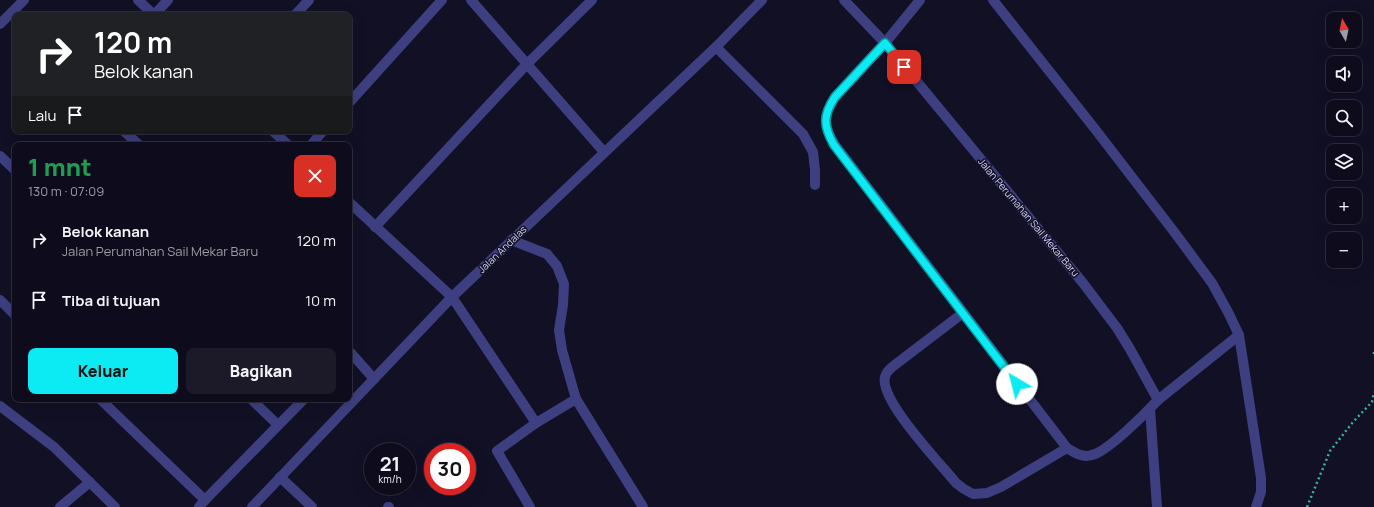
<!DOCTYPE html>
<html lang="id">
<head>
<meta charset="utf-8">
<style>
	:root { --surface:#0e0c1c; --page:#1c1a29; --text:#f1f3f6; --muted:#9b9ba3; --line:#2e2c3b; --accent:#0cebf3 }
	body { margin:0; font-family:Manrope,sans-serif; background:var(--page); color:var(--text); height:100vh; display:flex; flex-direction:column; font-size:15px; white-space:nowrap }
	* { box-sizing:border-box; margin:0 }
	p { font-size:13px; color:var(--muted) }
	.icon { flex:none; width:22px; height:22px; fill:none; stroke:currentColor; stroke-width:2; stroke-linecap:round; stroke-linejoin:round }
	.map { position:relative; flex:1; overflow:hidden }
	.side { position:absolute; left:12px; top:142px; width:340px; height:260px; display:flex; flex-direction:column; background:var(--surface); border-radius:8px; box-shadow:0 4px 16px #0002,0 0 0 1px var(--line) }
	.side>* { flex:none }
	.top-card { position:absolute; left:12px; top:12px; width:340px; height:122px; border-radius:8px; box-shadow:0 4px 16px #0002,0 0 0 1px var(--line); background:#202124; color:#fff; overflow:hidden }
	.needle { width:26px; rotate:351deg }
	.controls { position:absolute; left:1326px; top:12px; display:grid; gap:8px }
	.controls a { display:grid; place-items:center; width:36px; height:36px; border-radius:8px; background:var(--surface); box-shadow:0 4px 16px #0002,0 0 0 1px var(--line); font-size:20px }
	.speed { position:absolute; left:364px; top:443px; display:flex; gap:8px; font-size:20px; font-weight:700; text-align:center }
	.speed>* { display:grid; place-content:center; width:52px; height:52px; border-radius:50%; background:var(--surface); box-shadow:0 4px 16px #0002,0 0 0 1px var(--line); line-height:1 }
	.speed small { font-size:10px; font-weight:400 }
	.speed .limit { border:6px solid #d22; background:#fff; color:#111 }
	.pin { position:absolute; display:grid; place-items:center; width:34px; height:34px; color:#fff; margin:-17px; border-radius:8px; box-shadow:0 2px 6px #0006 }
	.me { position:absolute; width:44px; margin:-22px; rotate:323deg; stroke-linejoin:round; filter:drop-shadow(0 0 3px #0008) }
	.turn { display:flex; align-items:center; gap:14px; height:84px; padding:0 16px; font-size:18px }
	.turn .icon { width:52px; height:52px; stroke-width:2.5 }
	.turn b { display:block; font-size:28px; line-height:34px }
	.then { display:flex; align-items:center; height:38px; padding:0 16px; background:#0003; gap:8px; font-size:15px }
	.round { display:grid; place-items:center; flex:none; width:42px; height:42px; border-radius:8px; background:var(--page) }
	.overview { display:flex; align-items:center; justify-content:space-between; height:68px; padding:0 16px }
	h1 { font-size:24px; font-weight:800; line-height:30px; color:#1e9e55 }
	.primary-button { display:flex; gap:8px; margin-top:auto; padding:8px 16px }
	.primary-button a { flex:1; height:46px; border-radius:8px; background:var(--accent); color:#111; font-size:16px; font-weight:800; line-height:46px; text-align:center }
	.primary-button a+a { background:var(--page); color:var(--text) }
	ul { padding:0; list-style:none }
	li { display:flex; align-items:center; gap:12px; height:60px; padding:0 16px }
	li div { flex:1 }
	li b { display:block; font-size:15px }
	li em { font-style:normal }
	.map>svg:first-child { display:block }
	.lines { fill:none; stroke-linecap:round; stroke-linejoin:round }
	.path { stroke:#35b2a2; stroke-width:2.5; stroke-dasharray:2 3; stroke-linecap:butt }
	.minor { stroke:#3d3f81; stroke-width:10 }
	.route-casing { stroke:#08999e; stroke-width:10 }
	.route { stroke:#0cebf3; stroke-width:7 }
	.labels { text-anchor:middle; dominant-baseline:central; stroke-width:3; stroke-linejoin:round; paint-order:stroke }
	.street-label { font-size:10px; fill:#d8d6fd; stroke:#121025 }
</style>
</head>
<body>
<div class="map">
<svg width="1374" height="507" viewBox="0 0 1374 507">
	<rect width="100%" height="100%" fill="#121025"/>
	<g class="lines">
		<g class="path">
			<path d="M1374 352V356"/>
			<path d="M1307 507 1330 451 1353 422 1372 402 1374 392"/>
		</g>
		<g class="minor">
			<path d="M138 0 154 15"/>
			<path d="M471 0 604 152"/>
			<path d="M844 0 885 43 1083 283 1117 328 1130 349 1158 400C1146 413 1107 452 1092 455 1083 458 1075 453 1067 448L835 145C823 126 823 115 835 97L885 43 920 0"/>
			<path d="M993 0 1095 129 1175 233 1212 283 1228 312 1239 335 1158 400"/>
			<path d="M154 15 168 0"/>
			<path d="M295 15 309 0"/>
			<path d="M0 24 24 0"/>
			<path d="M716 47 803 134 813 152 815 170V185"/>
			<path d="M349 103 442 0"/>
			<path d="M124 131 139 145"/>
			<path d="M273 131 288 145"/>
			<path d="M311 145 323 131"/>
			<path d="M0 156 15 170"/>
			<path d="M349 202 452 297 536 423 576 399 643 507"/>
			<path d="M375 227 526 65 592 0"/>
			<path d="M511 240 547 254 557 266 564 284 563 305 559 330 562 350 576 399"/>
			<path d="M0 300 15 315"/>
			<path d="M963 313 896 364C892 367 886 371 885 377 879 400 941 464 956 483L964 489 973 494 987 493 1001 487 1067 448"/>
			<path d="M1239 335 1261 478V492L1256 507"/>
			<path d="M351 353 374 379"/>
			<path d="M100 399 205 500 199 507"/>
			<path d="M251 399 278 425"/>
			<path d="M0 406 54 447 115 507"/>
			<path d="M1150 409 1157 507"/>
			<path d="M280 477 312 507"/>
			<path d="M205 500 304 399"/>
			<path d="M60 507 90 482"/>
			<path d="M252 507 452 297 716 47 762 0"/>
			<path d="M388 507H389"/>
			<path d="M530 507 497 451 536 423"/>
		</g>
	</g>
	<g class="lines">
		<g class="route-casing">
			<path id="route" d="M904 67 885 43 835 97C823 115 823 126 834 145L1017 384"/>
		</g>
		<use href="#route" class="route"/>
	</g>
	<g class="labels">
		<g class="street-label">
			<text transform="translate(1029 217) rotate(50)">Jalan Perumahan Sail Mekar Baru</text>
			<text transform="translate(502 249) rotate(-44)">Jalan Andalas</text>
		</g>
	</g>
</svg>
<div class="controls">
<a><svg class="needle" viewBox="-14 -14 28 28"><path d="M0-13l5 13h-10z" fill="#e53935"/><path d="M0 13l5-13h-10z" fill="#9b9ba3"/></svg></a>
<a><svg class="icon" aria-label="sound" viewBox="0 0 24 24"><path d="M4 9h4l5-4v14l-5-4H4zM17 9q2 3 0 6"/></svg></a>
<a><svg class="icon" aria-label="search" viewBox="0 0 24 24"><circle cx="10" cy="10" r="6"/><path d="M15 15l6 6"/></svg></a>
<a><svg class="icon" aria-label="layers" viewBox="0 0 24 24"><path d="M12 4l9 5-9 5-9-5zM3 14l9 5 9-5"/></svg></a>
<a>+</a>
<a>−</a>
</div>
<div class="speed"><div>21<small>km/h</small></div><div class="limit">30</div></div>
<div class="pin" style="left:904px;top:67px;background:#d93025"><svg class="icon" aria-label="arrive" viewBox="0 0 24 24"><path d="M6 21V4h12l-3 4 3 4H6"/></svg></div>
<svg class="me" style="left:1017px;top:384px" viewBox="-20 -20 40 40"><circle r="19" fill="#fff"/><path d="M0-13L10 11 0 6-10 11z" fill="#0cebf3"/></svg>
<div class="top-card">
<div class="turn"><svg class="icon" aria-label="right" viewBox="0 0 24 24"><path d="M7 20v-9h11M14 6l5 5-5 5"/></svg><div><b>120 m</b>Belok kanan</div></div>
<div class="then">Lalu<svg class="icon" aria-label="arrive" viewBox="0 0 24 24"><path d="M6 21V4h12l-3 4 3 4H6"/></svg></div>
</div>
<section class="side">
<div class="overview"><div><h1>1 mnt</h1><p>130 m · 07:09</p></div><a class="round" style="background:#d93025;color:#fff"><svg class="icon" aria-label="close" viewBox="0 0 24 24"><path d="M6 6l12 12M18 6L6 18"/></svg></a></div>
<ul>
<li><svg class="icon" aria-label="right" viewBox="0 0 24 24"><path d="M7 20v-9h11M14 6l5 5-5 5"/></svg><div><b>Belok kanan</b><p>Jalan Perumahan Sail Mekar Baru</p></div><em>120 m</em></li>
<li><svg class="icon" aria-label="arrive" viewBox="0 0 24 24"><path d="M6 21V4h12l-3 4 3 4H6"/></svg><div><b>Tiba di tujuan</b></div><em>10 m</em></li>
</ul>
<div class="primary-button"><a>Keluar</a><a>Bagikan</a></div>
</section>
</div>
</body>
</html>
